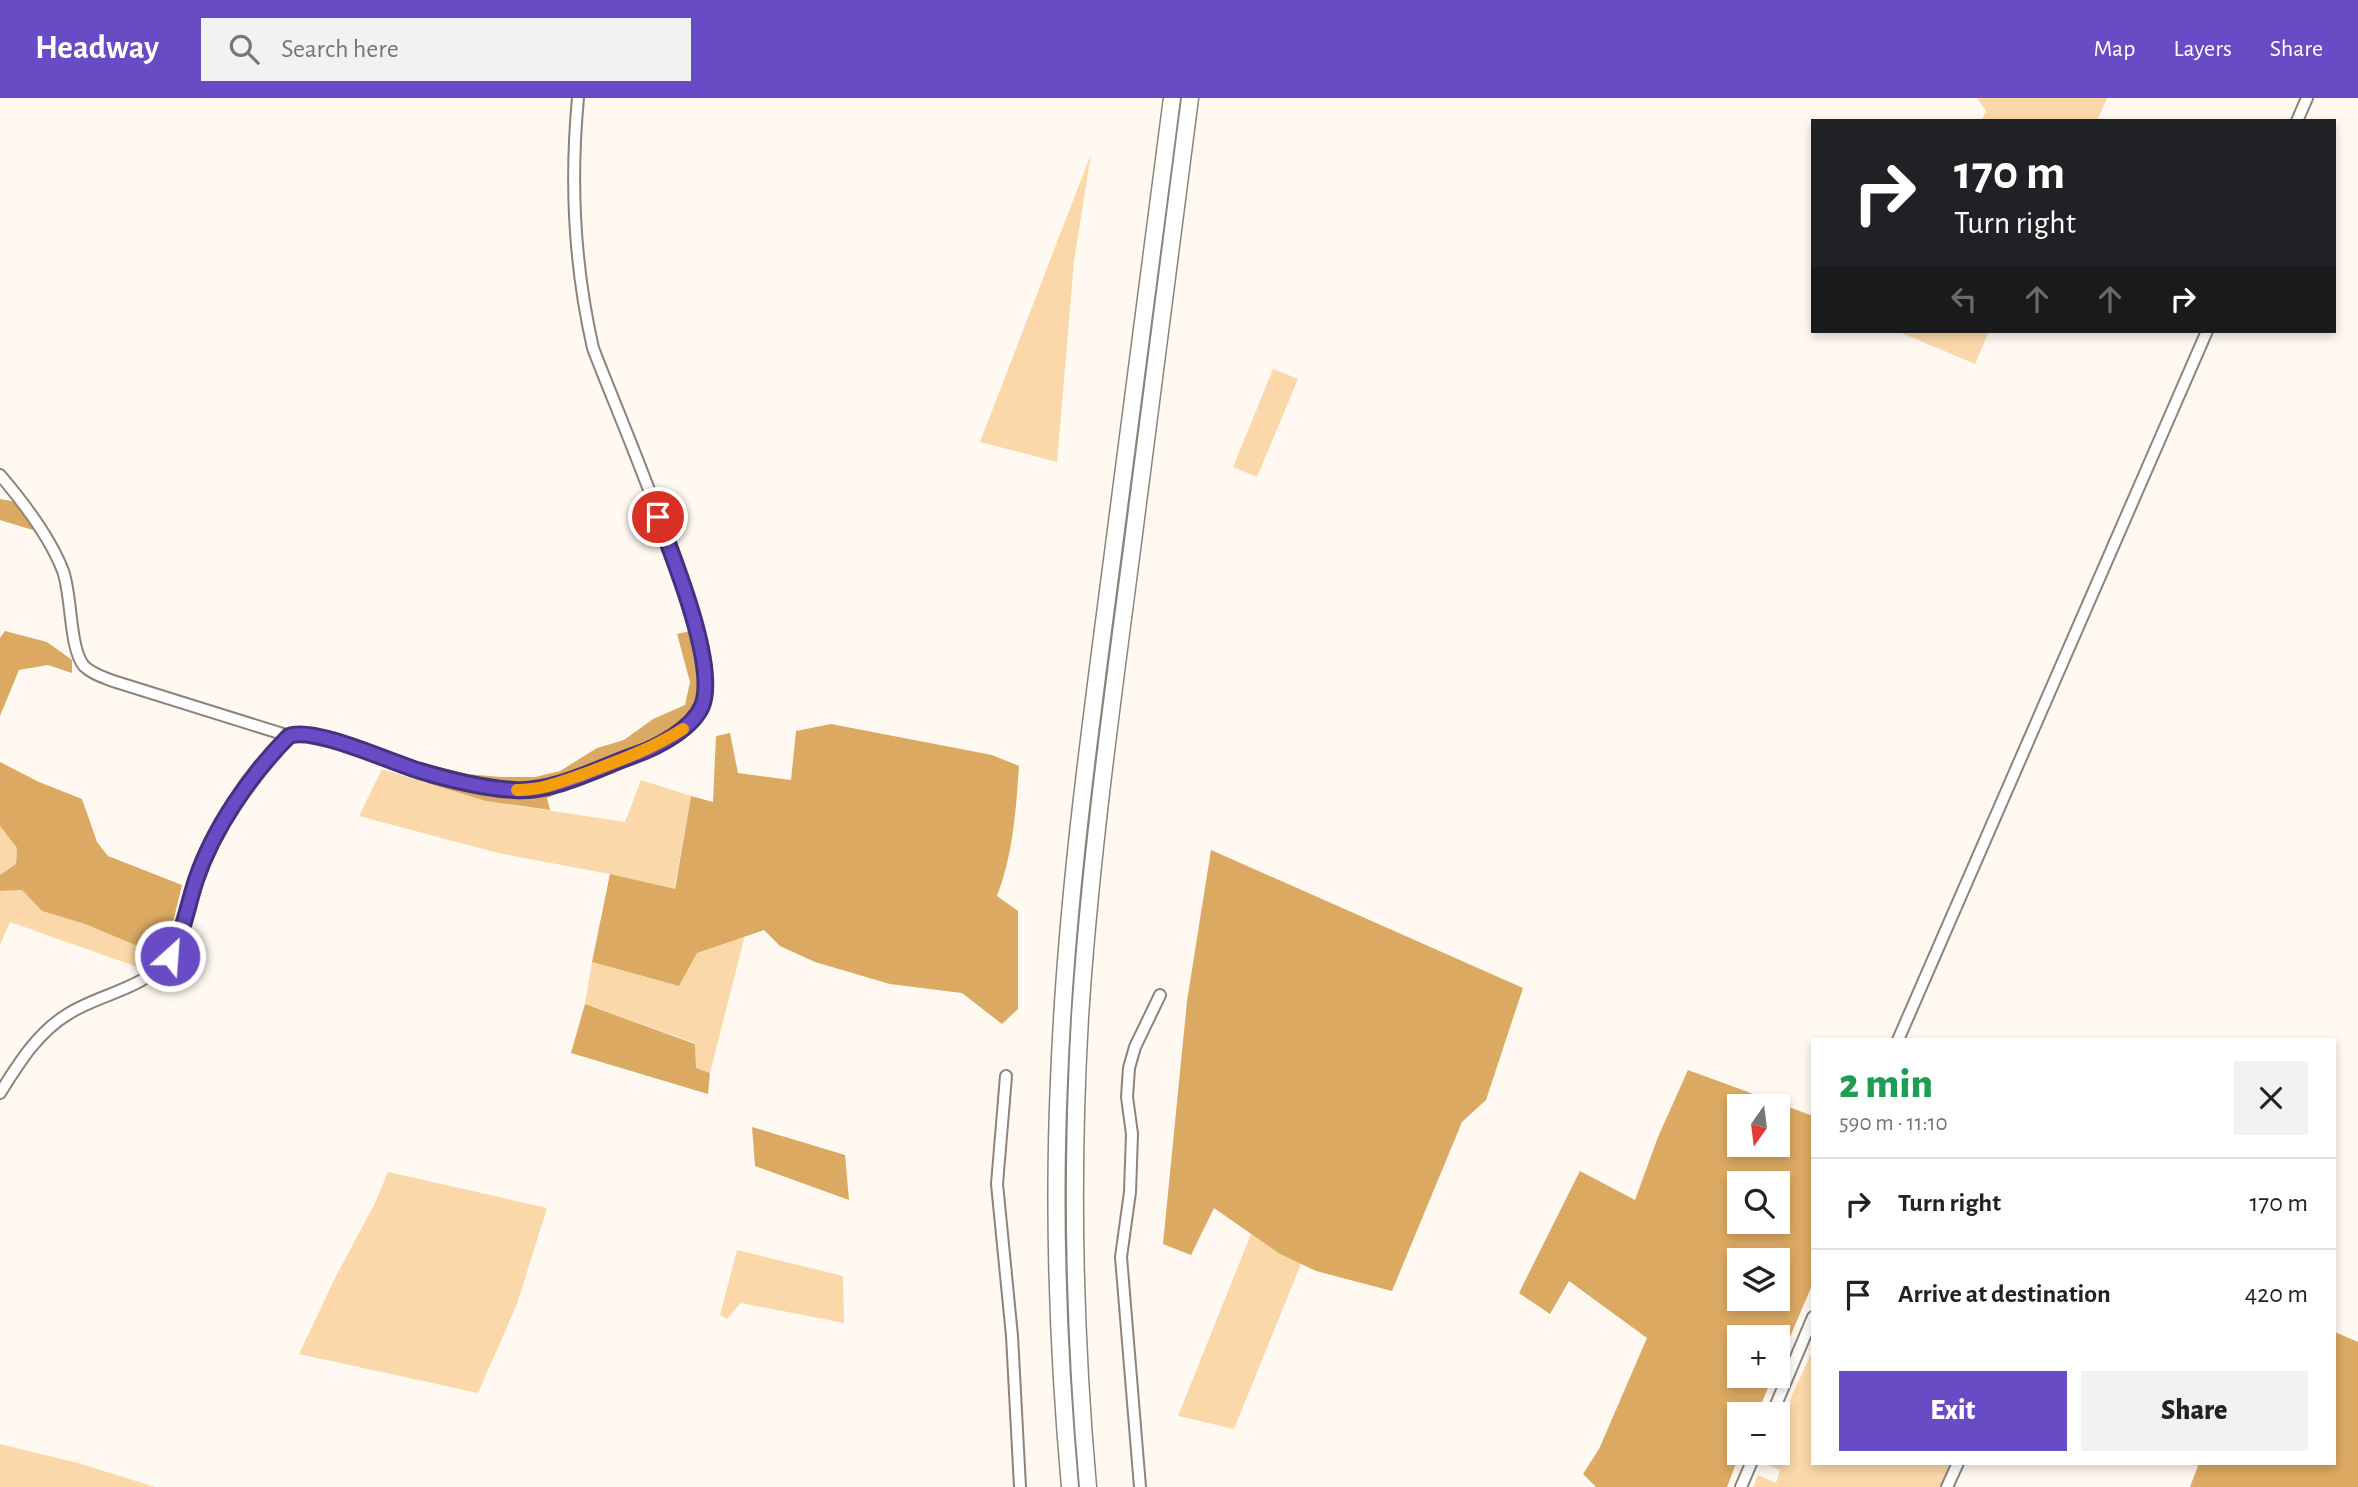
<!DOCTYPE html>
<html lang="en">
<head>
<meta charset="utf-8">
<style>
	:root { --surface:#fff; --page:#f2f2f2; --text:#222; --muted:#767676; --line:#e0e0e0; --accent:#694cc5 }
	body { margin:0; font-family:"Alegreya Sans",sans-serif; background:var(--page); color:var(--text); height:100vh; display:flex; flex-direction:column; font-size:26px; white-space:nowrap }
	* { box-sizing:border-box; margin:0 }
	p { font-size:23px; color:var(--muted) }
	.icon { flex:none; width:38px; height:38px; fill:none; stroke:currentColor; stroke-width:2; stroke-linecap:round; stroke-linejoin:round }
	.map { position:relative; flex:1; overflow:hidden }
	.panel { position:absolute; left:1811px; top:940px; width:525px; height:427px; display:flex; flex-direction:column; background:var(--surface); border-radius:0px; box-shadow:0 4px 10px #0003 }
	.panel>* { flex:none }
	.hud { position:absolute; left:1811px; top:21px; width:525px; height:214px; border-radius:0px; box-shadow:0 4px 10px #0003; background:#202124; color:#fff; overflow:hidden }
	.needle { width:46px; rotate:194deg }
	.fabs { position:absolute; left:1727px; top:996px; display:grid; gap:14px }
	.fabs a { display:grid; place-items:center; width:63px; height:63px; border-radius:0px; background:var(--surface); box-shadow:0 4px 10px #0003; font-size:35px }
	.pin { position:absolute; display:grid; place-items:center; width:60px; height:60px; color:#fff; margin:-30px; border:4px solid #fff; border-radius:50%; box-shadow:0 2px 7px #0007 }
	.me { position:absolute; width:77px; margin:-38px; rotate:26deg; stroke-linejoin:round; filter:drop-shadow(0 0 5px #0008) }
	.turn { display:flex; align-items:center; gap:24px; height:147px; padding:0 28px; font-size:32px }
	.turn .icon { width:91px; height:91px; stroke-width:2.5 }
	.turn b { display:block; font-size:49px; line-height:60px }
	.lanes { display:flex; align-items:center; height:66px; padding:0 28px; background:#0003; justify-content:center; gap:35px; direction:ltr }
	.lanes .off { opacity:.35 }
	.round { display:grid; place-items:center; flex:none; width:74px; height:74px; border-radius:0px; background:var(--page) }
	.overview { display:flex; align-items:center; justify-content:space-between; height:119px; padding:0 28px }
	h1 { font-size:42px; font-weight:800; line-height:52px; color:#1e9e55 }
	.button { display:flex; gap:14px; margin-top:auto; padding:14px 28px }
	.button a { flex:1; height:80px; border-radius:0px; background:var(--accent); color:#fff; font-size:28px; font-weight:800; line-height:80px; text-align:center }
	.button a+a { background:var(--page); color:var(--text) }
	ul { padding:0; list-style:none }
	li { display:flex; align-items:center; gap:21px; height:91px; padding:0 28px; border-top:2px solid var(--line) }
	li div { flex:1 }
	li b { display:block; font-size:26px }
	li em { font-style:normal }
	header { display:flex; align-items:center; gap:42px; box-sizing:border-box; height:98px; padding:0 35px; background:var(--accent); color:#fff }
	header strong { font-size:33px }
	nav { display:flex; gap:38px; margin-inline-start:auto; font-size:24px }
	.search { width:490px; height:63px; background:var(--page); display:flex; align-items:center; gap:18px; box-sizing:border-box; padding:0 24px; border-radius:0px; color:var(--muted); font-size:26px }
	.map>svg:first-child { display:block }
	.green { fill:#fbd8a9 }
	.forest { fill:#dba962; fill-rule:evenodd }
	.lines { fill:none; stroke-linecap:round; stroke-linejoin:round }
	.minor-casing { stroke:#8d8478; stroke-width:14 }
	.highway-casing { stroke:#8d8478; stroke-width:19 }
	.minor { stroke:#fff; stroke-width:10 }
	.highway { stroke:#fff; stroke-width:16 }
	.route-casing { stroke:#443180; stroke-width:18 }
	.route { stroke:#694cc5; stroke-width:12 }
	.slow { stroke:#f59e0b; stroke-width:12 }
</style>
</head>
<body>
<header>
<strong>Headway</strong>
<div class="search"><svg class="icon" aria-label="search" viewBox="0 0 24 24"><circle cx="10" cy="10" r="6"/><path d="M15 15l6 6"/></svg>Search here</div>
<nav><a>Map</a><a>Layers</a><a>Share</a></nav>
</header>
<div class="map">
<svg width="2358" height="1389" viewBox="0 0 2358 1389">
	<rect width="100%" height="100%" fill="#fff9f1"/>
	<g class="green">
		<path d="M1977 0H2107L2097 23H1981L1986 13Z"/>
		<path d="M1091 56 1074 163 1057 364 980 344Z"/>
		<path d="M1897 233H1989L1975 266Z"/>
		<path d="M1273 271 1298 281 1257 379 1233 369Z"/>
		<path d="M382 671 486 703 625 724 641 682 691 698 674 792 610 776 498 755 359 718Z"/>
		<path d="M0 728 17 750 16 766 0 777Z"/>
		<path d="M22 792 42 813 85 826 159 857 143 871 10 824 0 847V793Z"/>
		<path d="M745 837 710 975 696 970 695 945 585 906 592 864 679 888 697 855Z"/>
		<path d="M388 1074 547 1110 517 1206 478 1295 299 1256 335 1180 375 1105Z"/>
		<path d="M1251 1136 1280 1156 1301 1166 1234 1331 1178 1318Z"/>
		<path d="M737 1152 843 1178 844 1225 741 1205 727 1221 720 1217Z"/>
		<path d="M1812 1254 1813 1365H1953L1943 1389H1753L1758 1377 1776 1385 1780 1372 1761 1364 1766 1355 1778 1354V1328Z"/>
		<path d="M0 1346 78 1365 155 1389H0Z"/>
	</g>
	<g class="forest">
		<path d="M0 401 17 404 36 433 0 422Z"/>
		<path d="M5 533 47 544 72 562V575L48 567 19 572 0 618V540Z"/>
		<path d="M690 533 700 576 698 608 645 657 547 700 550 712 486 703 427 685 413 662 467 676 501 679H535L560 673 597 650 624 642 653 621 685 607 690 584 677 536Z"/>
		<path d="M831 626 992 657 1019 668C1016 712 1013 757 997 798L1018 813V911L1002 926 962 895 890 886 815 864 780 848 764 832 697 855 679 888 592 864 610 776 675 791 691 698 713 704 716 638 730 635 738 675 791 682 796 633Z"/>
		<path d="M0 664 39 684 82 701 97 744 108 758 182 787 169 841 159 857 85 826 42 813 22 792 0 793V777L16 766 17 750 0 728Z"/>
		<path d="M1211 752 1523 890 1486 1002 1462 1024 1392 1193 1316 1173 1280 1156 1214 1110 1191 1157 1163 1146 1187 903Z"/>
		<path d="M585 906 695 946 696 970 710 975 708 996 571 955Z"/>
		<path d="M1688 972 1813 1018V1185L1778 1267V1239H1740V1278H1773L1757 1316H1740V1355L1727 1389H1596L1583 1376 1599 1351 1647 1240 1569 1183 1550 1216 1519 1195 1580 1073 1635 1102 1658 1039ZM1740 1008H1778V1046H1740ZM1740 1085H1778V1124H1740ZM1740 1162H1778V1200H1740Z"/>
		<path d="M752 1029 845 1057 849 1102 755 1068Z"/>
		<path d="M2335 1234 2358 1244V1389H2190L2199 1365H2334Z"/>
	</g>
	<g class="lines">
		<g class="minor-casing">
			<g id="minor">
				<path d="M2297 23 2307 0"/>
				<path d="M0 377C23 404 50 439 63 473 72 497 69 550 84 568 92 576 103 579 113 583L289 638"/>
				<path d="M1898 942 2207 233"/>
				<path d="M1006 978 997 1086 1012 1238 1020 1389"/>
				<path d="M0 995C19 965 37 935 68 916 101 895 144 892 169 859 187 836 188 806 197 780 217 728 250 677 289 638 314 628 401 668 430 676 461 684 504 696 535 692 562 689 590 674 615 664 643 654 690 637 702 607 724 555 616 313 593 250 574 167 570 84 578 0"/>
				<path d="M1772 1316 1813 1219"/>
				<path d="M1140 1389 1121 1159 1130 1094 1132 1036 1127 999 1129 970 1135 949 1160 897"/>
				<path d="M1741 1389 1756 1354"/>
				<path d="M1947 1389 1958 1365"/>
			</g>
		</g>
		<g class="highway-casing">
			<g id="highway">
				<path d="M1070 1389C1058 1254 1053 1118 1059 983 1065 821 1086 661 1107 501 1129 334 1150 167 1172 0"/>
				<path d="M1088 1389C1074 1233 1071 1076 1080 919 1090 765 1111 612 1131 459 1151 306 1170 153 1190 0"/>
			</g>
		</g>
		<use href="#minor" class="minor"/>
		<use href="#highway" class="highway"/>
	</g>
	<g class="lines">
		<g class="route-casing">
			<path id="route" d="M170 858C184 834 187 809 196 782 213 731 251 676 289 638 314 628 392 665 420 673 450 682 482 690 514 692 553 695 598 670 635 657 658 649 692 631 702 608 718 569 673 459 658 419"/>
		</g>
		<use href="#route" class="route"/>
		<path class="slow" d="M517 692C542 692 561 684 584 676 620 662 650 652 683 631"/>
	</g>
</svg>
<div class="fabs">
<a><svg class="needle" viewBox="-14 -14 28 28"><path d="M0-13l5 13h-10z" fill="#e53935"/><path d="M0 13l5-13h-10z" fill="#767676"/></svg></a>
<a><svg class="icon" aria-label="search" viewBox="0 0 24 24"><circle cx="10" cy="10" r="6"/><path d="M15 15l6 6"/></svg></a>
<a><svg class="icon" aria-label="layers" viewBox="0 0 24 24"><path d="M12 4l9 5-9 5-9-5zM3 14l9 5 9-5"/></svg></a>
<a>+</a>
<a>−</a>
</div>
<div class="pin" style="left:658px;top:419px;background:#d93025"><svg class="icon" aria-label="arrive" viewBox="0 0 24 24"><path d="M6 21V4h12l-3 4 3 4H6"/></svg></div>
<svg class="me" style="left:170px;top:858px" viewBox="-20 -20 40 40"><circle r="17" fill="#694cc5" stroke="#fff" stroke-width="3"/><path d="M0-11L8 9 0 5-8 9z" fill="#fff"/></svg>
<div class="hud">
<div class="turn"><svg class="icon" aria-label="right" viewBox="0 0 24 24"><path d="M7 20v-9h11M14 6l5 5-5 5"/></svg><div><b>170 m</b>Turn right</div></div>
<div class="lanes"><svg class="icon off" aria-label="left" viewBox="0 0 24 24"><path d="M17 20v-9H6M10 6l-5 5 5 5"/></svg><svg class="icon off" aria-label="ahead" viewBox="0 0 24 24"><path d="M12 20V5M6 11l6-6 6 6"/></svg><svg class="icon off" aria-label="ahead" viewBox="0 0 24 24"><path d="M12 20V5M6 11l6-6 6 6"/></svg><svg class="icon" aria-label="right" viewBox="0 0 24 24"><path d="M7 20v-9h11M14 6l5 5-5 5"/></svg></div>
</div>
<section class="panel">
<div class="overview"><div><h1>2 min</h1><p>590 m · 11:10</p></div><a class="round"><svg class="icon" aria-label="close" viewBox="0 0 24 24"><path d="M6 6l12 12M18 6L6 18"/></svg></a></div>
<ul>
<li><svg class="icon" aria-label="right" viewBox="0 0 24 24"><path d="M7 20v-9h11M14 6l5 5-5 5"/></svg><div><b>Turn right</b></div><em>170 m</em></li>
<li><svg class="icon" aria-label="arrive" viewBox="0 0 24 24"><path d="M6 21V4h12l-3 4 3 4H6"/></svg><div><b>Arrive at destination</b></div><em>420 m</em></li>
</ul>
<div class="button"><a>Exit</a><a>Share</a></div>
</section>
</div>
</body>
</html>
